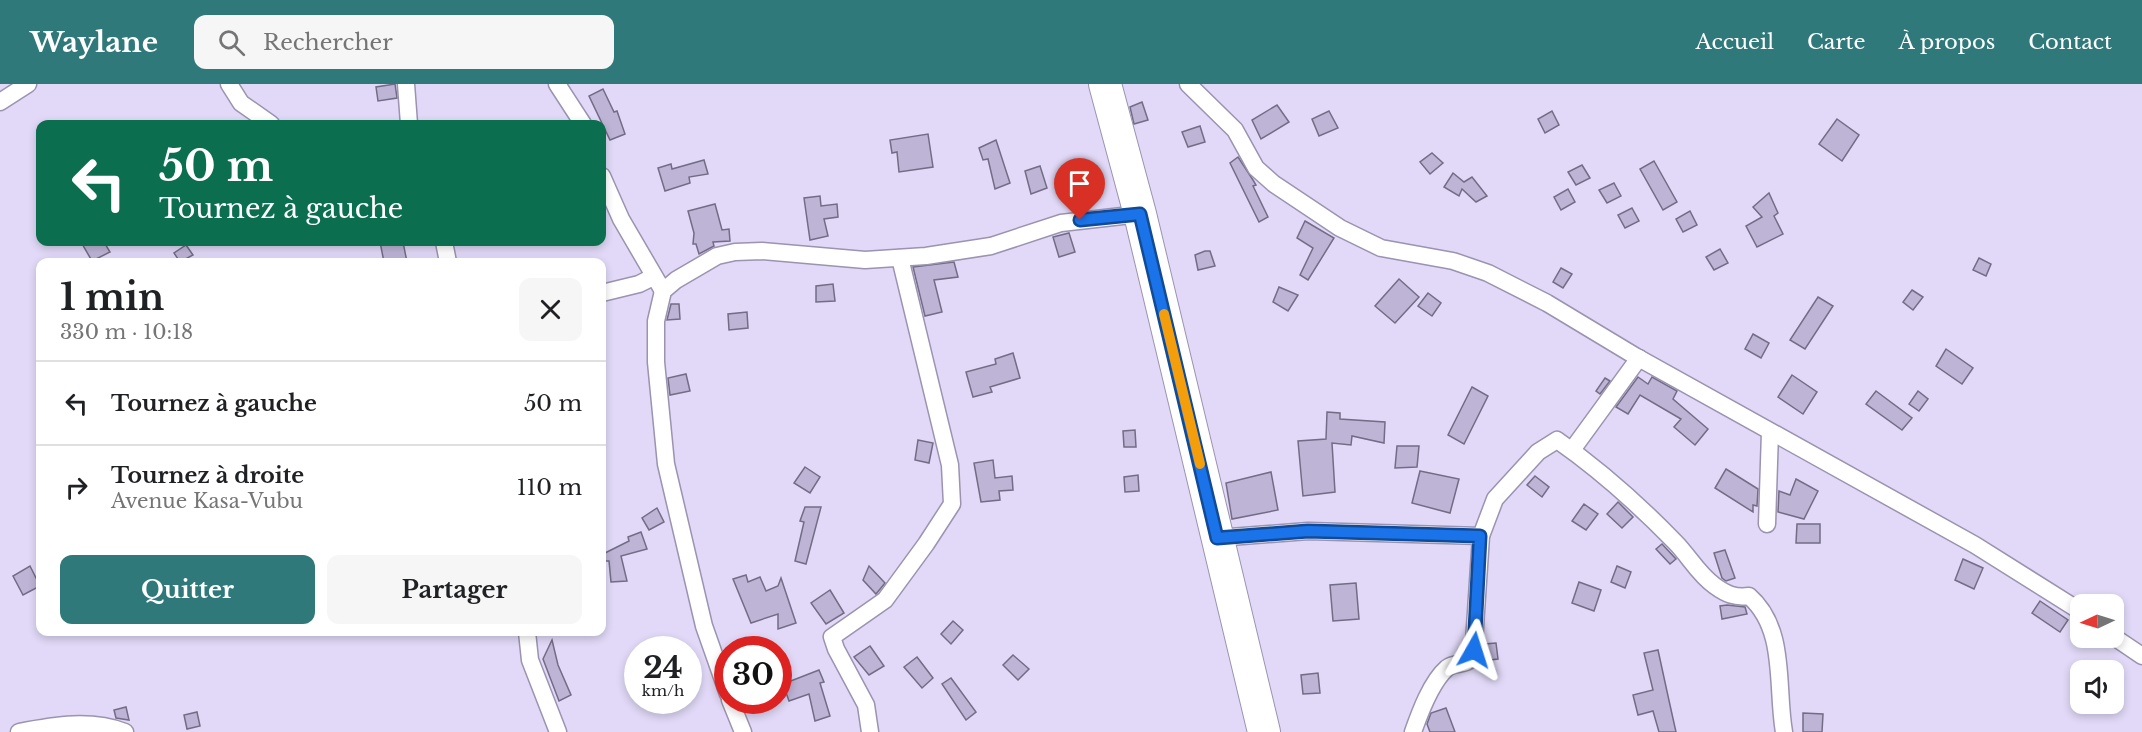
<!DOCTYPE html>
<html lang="fr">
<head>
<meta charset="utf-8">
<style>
	:root { --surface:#fff; --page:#f6f6f6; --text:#202124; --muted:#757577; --line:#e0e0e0; --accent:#30797b }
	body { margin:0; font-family:"Libre Baskerville",serif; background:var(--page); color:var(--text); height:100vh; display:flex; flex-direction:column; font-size:22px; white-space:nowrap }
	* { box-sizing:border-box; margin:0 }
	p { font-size:20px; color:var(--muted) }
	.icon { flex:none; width:33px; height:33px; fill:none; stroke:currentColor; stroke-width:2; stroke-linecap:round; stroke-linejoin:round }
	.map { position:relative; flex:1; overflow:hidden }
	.panel { position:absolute; left:36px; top:174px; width:570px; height:378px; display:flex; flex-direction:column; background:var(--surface); border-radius:12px; box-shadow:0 3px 9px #0003 }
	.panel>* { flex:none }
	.guide { position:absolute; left:36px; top:36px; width:570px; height:126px; border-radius:12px; box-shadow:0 3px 9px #0003; background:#0b6e4f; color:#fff; overflow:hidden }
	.needle { width:39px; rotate:266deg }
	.tools { position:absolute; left:2070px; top:510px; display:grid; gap:12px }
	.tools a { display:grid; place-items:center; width:54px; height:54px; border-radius:12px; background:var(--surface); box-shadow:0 3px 9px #0003; font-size:30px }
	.speed { position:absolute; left:624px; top:552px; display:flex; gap:12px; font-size:30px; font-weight:700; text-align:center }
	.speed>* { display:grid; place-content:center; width:78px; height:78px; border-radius:50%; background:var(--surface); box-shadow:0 3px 9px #0003; line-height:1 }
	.speed small { font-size:15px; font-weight:400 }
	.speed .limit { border:9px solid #d22; background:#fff; color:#111 }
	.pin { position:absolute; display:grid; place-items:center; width:51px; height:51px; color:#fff; margin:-62px -26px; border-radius:50% 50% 50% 0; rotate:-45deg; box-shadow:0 0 6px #0007 }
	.pin .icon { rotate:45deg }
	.me { position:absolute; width:66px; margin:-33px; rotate:6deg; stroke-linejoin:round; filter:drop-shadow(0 0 4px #0008) }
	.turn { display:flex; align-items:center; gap:21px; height:126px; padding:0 24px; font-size:27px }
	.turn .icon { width:78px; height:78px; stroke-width:2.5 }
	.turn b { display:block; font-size:42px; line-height:51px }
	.round { display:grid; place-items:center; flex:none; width:63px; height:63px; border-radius:12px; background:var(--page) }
	.summary { display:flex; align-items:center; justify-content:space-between; height:102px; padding:0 24px }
	h1 { font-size:36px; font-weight:800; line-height:45px }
	.primary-button { display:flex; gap:12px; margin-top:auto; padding:12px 24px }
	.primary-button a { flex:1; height:69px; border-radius:12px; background:var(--accent); color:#fff; font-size:24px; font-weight:800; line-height:69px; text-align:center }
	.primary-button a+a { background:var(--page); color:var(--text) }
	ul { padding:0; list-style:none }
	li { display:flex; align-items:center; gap:18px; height:84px; padding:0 24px; border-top:2px solid var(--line) }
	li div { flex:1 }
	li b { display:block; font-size:22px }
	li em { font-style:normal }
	header { display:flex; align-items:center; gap:36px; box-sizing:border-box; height:84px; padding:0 30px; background:var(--accent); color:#fff }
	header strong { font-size:28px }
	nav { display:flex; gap:33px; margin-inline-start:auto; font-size:21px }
	.search { width:420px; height:54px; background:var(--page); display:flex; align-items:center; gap:15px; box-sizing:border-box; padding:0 21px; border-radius:12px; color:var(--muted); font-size:22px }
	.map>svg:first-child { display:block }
	.building { fill:#beb4d6; stroke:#736c86; stroke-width:1.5 }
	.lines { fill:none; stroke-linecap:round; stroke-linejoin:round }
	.street-casing { stroke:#9b93af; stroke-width:19 }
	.highway-casing { stroke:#9b93af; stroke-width:34 }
	.street { stroke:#fff; stroke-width:16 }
	.highway { stroke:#fff; stroke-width:32 }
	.route-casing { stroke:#114b97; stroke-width:15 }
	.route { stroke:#1a73e8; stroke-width:10 }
	.slow { stroke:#f59e0b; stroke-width:10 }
</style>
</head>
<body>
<header>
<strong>Waylane</strong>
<div class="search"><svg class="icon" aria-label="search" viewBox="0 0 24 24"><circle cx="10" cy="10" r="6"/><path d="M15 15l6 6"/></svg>Rechercher</div>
<nav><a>Accueil</a><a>Carte</a><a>À propos</a><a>Contact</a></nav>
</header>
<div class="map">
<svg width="2142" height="648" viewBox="0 0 2142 648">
	<rect width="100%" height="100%" fill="#e1d9f7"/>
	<g class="building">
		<path d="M395 0 397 14 378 17 376 3Z"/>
		<path d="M603 5 614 28 617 27 625 50 610 56 589 12Z"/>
		<path d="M1142 18 1148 36 1134 40 1130 23Z"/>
		<path d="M1277 21 1289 38 1261 55 1252 36Z"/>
		<path d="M1329 27 1338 44 1319 52 1312 35Z"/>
		<path d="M1552 27 1559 41 1545 49 1538 35Z"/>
		<path d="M1837 35 1859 51 1842 77 1819 60Z"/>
		<path d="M1200 42 1205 58 1188 63 1182 48Z"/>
		<path d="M928 50 933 83 899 88 897 68 892 69 890 56Z"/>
		<path d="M996 56 1010 99 995 105 988 75 983 76 979 64Z"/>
		<path d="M1432 69 1443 79 1430 90 1420 78Z"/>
		<path d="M1238 73 1253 96 1256 101 1253 102 1268 133 1259 138 1230 79Z"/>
		<path d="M704 76 708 90 689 93 690 99 665 107 658 84 671 80 672 85Z"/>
		<path d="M1654 77 1677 118 1663 126 1640 85Z"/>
		<path d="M1582 81 1590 94 1576 101 1568 88Z"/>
		<path d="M1040 82 1047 104 1031 110 1025 87Z"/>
		<path d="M1453 89 1464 98 1472 93 1487 112 1476 118 1462 105 1459 112 1444 103Z"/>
		<path d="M1614 99 1621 112 1607 119 1599 106Z"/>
		<path d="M1568 105 1575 118 1561 126 1554 113Z"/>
		<path d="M1769 109 1778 129 1774 132 1783 150 1757 163 1746 142 1762 133 1753 123Z"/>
		<path d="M820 112 821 122 837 120 838 133 824 135 828 152 810 156 804 114Z"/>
		<path d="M715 120 722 146 729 145 730 157 713 158 714 162 699 170 696 160H693L694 149 688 127Z"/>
		<path d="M1632 124 1639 137 1625 144 1618 131Z"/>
		<path d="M1690 127 1697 141 1683 148 1676 135Z"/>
		<path d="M1305 137 1334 154 1308 196 1300 191 1313 164 1297 154Z"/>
		<path d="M1069 149 1075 168 1059 173 1053 153Z"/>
		<path d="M81 158H104L110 168 92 177Z"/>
		<path d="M380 158H403L407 178H384Z"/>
		<path d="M186 161 193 171 180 178 174 169Z"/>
		<path d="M1720 165 1728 179 1714 186 1706 173Z"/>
		<path d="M1205 167H1210L1215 182 1198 186 1195 171Z"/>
		<path d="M1979 174 1991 180 1986 192 1973 186Z"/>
		<path d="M954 178 958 193 934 196 942 228 925 232 913 183Z"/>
		<path d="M1561 184 1572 190 1563 204 1553 198Z"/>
		<path d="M1399 195 1419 213 1395 239 1375 222Z"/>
		<path d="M833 200 835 217 816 218V202Z"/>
		<path d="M1279 203 1298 211 1288 227 1273 218Z"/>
		<path d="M1912 206 1923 213 1913 226 1903 218Z"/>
		<path d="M1428 209 1441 219 1432 232 1418 222Z"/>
		<path d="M1818 213 1833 222 1805 265 1790 256Z"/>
		<path d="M671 220H679L680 235 667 236Z"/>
		<path d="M747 228 748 244 729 246 728 230Z"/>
		<path d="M1753 250 1769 259 1761 274 1745 265Z"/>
		<path d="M1946 265 1973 284 1962 300 1936 282Z"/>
		<path d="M1013 269 1020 294 990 303 992 308 973 313 966 288 996 280 995 275Z"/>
		<path d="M686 290 690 307 670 311 668 294Z"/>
		<path d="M1792 291 1817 308 1803 330 1778 313Z"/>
		<path d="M1638 293 1648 300 1652 293 1677 307 1673 315 1708 345 1695 361 1674 343 1681 335 1640 311 1628 330 1616 323Z"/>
		<path d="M1605 294 1610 297 1600 310 1596 307Z"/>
		<path d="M1472 303 1488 312 1464 360 1448 351Z"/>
		<path d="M1876 307 1912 334 1902 346 1866 320Z"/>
		<path d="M1918 307 1928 315 1919 327 1909 320Z"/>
		<path d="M1327 328 1340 329V335L1385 338 1384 359 1352 352 1351 361 1332 359 1335 408 1303 412 1298 357 1326 355Z"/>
		<path d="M1135 346 1136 363H1124L1123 347Z"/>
		<path d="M918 356 933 359 929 379 915 376Z"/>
		<path d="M1397 362H1419L1417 383 1395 384Z"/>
		<path d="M993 376 995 394 1012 392 1013 406 999 407 1000 416 981 418 974 379Z"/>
		<path d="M805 383 820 393 810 409 794 399Z"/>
		<path d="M1726 385 1758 405 1757 422 1753 421V428L1715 404Z"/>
		<path d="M1420 387 1459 395 1450 429 1412 419Z"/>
		<path d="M1271 388 1278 426 1232 435 1226 399Z"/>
		<path d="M1138 391 1139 407 1125 408 1124 393Z"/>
		<path d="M1535 392 1549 403 1542 413 1527 401Z"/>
		<path d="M1796 395 1818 407 1804 435 1778 428 1779 407 1790 411Z"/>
		<path d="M1618 418 1633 433 1622 444 1607 430Z"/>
		<path d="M1584 420 1598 430 1586 446 1572 437Z"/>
		<path d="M805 423H821L806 480 795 477 804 438 800 437Z"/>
		<path d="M657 424 664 438 649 446 642 434Z"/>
		<path d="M1797 440H1820V459H1796Z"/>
		<path d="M641 448 647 465 621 472 627 497 611 498 609 477H605L603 470 629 457 628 453Z"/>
		<path d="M1662 460 1676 475 1670 480 1656 465Z"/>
		<path d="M1725 466 1735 494 1726 497 1722 494 1714 469Z"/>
		<path d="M1963 475 1983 484 1974 505 1955 496Z"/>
		<path d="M30 482 40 502 23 511 13 492Z"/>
		<path d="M869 482 885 499 876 510 863 496Z"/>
		<path d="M1617 482 1631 488 1625 504 1611 498Z"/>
		<path d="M746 491 748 498 760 493 766 507 778 502 781 494 796 539 778 545V530L751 539 733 495Z"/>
		<path d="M1579 498 1601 506 1594 527 1572 519Z"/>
		<path d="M1356 499 1359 535 1333 537 1330 501Z"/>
		<path d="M830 506 844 529 826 540 811 519Z"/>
		<path d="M2040 517 2068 536 2060 548 2032 529Z"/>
		<path d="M1727 521 1745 523 1747 530 1722 535 1720 522Z"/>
		<path d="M953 537 963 546 951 560 941 550Z"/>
		<path d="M552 556 558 581 571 611 559 617 543 575Z"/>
		<path d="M1496 559 1498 575 1482 577 1484 560Z"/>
		<path d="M870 562 884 582 869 591 854 573Z"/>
		<path d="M1658 566 1668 612 1676 648H1659L1653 627 1638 631 1633 611 1653 606 1644 569Z"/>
		<path d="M1013 571 1029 585 1018 596 1003 581Z"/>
		<path d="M917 573 933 594 922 604 904 583Z"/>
		<path d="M819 586 824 598 820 599 830 632 815 637 809 610 789 617 783 600Z"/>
		<path d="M1318 589 1320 609 1303 610 1301 591Z"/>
		<path d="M951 594 976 628 966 636 942 600Z"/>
		<path d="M126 623 129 636 116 634 114 626Z"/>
		<path d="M1446 624 1455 648H1430L1427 640 1431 629Z"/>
		<path d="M197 628 200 642 187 645 184 631Z"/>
		<path d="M1803 629 1823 630 1822 648H1803Z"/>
	</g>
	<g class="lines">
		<g class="street-casing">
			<g id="street">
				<path d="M229 0 241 19 271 40"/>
				<path d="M406 0 409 40"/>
				<path d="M557 0 583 40"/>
				<path d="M1188 0 1235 46 1256 84 1274 100 1340 144 1381 164 1453 177 1488 189 1547 219 1635 272 1975 461 2080 527"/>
				<path d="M0 18 28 0"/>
				<path d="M602 92 621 135 663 207"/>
				<path d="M444 158 448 178"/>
				<path d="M602 209 639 200 653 193"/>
				<path d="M1572 366 1639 274"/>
				<path d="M1767 440 1770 348"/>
				<path d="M1217 454 1308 447 1481 452"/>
				<path d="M527 548 530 576 558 648"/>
				<path d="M2114 553 2142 572"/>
				<path d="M728 610 704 542 666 380 656 278V237L663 207 676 196 717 172 735 168 762 167 865 176 926 172 991 162 1061 139 1140 130"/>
				<path d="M730 616 743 648"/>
				<path d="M19 648C55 641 91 635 125 648"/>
				<path d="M870 648 866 621 836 565 832 553 885 516 926 460 952 420 950 381 900 174"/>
				<path d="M1413 648C1420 628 1431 598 1447 584 1455 578 1466 582 1473 573L1481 452 1495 415 1538 368 1557 356C1600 386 1639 421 1675 458 1689 472 1698 490 1715 502 1726 510 1735 514 1749 512 1787 545 1776 603 1784 648"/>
			</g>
		</g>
		<g class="highway-casing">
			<path id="highway" d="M1105 0 1140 130 1264 648"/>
		</g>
		<use href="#street" class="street"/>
		<use href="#highway" class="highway"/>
	</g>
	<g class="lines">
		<g class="route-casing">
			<path id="route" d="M1080 136 1140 130 1217 454 1308 447 1480 452 1474 566"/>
		</g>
		<use href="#route" class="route"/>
		<path class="slow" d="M1164 230 1200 380"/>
	</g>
</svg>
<div class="tools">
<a><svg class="needle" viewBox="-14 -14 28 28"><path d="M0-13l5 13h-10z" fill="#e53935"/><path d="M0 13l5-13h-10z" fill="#757577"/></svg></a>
<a><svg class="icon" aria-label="sound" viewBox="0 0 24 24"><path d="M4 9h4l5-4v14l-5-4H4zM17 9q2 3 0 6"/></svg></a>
</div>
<div class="speed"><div>24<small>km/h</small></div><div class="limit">30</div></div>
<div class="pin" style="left:1080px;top:136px;background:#d93025"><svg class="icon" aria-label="arrive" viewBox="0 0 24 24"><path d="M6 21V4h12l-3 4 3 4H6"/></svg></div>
<svg class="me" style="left:1474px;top:566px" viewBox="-20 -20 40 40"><path d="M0-17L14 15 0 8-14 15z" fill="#1a73e8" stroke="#fff" stroke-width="4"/></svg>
<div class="guide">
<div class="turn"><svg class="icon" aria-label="left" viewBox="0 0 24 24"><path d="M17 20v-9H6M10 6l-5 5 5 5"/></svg><div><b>50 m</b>Tournez à gauche</div></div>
</div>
<section class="panel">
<div class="summary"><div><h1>1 min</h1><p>330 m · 10:18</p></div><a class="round"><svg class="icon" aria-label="close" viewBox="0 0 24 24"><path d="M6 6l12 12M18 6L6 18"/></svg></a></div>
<ul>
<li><svg class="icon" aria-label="left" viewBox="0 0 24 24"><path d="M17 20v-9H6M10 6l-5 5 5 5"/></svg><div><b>Tournez à gauche</b></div><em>50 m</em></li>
<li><svg class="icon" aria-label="right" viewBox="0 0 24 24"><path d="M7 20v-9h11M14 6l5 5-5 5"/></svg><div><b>Tournez à droite</b><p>Avenue Kasa-Vubu</p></div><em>110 m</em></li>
</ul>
<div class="primary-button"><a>Quitter</a><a>Partager</a></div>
</section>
</div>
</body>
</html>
